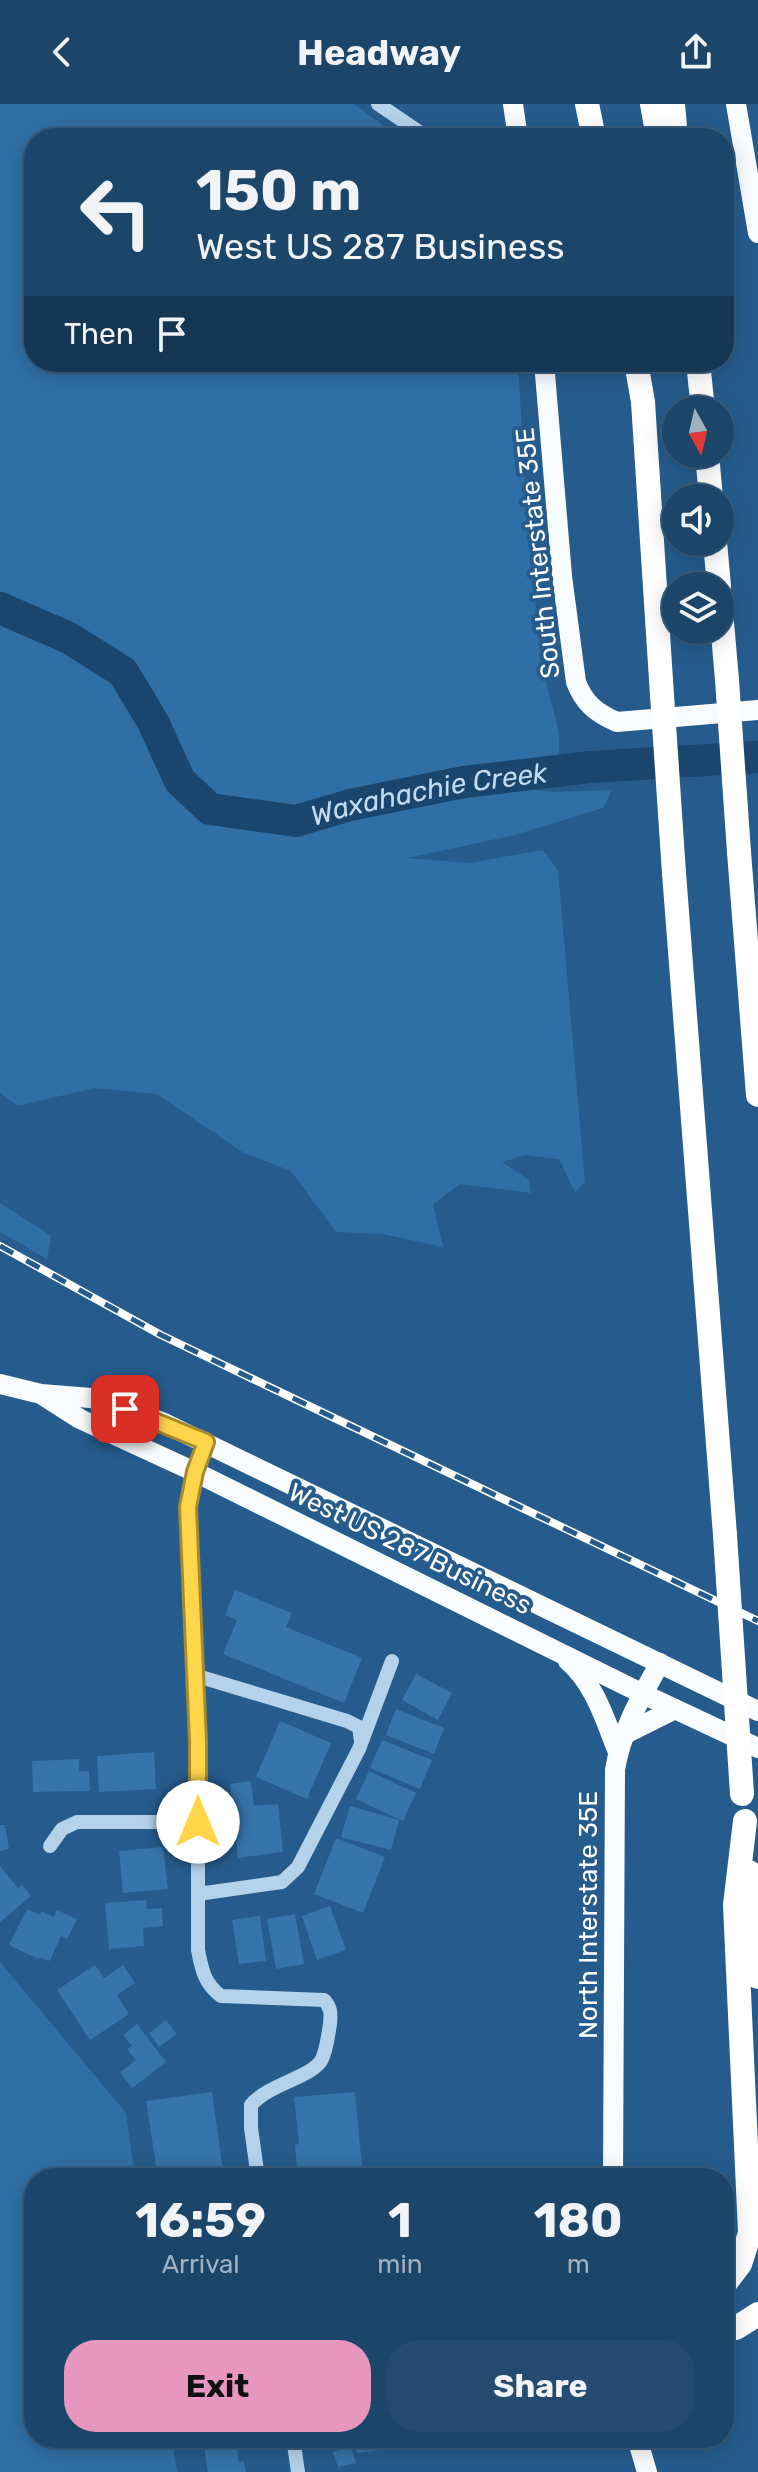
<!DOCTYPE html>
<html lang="en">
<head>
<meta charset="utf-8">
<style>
	:root { --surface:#1c456a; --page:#254c70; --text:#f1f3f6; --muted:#a0b1c1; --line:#3a5d7e; --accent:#e797bd }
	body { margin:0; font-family:Rubik,sans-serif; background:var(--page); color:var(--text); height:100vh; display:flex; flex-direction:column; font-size:30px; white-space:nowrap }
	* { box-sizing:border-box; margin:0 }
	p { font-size:26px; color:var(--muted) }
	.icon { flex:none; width:44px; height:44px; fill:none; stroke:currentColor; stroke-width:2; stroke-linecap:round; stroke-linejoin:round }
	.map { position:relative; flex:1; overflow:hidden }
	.sheet { position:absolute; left:24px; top:2064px; width:710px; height:280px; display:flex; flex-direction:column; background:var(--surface); border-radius:32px; box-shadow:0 4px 20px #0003,0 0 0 2px var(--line) }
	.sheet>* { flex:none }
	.top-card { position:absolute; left:24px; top:24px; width:710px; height:244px; border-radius:32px; box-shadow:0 4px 20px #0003,0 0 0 2px var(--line); background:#1c456a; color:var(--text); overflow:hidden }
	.needle { width:52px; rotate:172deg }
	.controls { position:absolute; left:662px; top:292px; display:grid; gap:16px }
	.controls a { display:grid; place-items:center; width:72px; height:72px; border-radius:50%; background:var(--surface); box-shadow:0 4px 20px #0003,0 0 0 2px var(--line); font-size:40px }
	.pin { position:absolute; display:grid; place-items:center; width:68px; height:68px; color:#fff; margin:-34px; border-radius:16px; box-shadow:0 4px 12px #0006 }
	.me { position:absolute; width:88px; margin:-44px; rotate:0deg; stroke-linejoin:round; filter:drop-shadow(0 0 6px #0008) }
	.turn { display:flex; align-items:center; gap:28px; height:168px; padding:0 40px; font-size:36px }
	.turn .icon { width:104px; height:104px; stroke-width:2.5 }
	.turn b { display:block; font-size:56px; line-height:68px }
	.then { display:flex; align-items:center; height:76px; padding:0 40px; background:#0003; gap:16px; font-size:30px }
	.eta { display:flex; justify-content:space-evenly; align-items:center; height:136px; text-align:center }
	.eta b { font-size:48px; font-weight:700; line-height:56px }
	.primary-button { display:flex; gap:16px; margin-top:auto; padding:16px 40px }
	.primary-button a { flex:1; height:92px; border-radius:32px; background:var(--accent); color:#111; font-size:32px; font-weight:700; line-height:92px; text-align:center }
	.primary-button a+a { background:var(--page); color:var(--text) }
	header { display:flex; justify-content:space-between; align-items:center; height:104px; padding:0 40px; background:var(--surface); font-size:36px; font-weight:700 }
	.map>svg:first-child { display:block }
	.green { fill:#306fa5 }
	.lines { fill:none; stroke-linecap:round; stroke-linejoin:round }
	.river { stroke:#1a456d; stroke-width:32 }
	.building { fill:#3674a9 }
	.minor { stroke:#b5d2eb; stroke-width:14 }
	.major { stroke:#f9fcfe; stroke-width:20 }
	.highway { stroke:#fff; stroke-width:24 }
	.rail-casing { stroke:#fff; stroke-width:8 }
	.rail { stroke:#255c8d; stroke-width:5; stroke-dasharray:15; stroke-linecap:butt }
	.highway-bridge { stroke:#fff; stroke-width:24 }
	.route-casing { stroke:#a68a30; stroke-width:20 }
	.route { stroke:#ffd54a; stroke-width:14 }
	.labels { text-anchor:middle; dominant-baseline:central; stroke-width:8; stroke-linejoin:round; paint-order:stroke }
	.street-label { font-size:26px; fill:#fff; stroke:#255c8d }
	.water-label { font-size:28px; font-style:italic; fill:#c1dbf2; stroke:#255c8d }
</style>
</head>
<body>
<header><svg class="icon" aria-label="back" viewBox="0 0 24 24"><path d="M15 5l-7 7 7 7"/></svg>Headway<svg class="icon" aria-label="share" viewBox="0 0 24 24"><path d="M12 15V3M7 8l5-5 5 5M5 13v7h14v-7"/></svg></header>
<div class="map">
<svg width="758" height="2368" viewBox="0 0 758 2368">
	<rect width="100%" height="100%" fill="#255c8d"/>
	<g class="green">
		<path d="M0 0H354L400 34H34V258H518C524 365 529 471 546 577 551 604 566 634 556 660L423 671 373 694 441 693 500 682 552 688 612 686 603 704 515 731 408 754 469 759 543 746 558 766 585 1079 575 1088 559 1055 525 1051 502 1058 529 1076 531 1089 460 1080 433 1100 443 1143 383 1130 336 1128 291 1067 244 1049 157 990 94 984 18 1002 0 989Z"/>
		<path d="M0 1099 51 1132 47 1155 0 1128Z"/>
		<path d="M0 1858 126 2009 135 2074H34V2334H172L177 2368H0Z"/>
	</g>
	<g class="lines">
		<path class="river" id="s1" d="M0 504 69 534 123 568 153 618 180 677 210 705 296 717 350 701 464 678 590 663 758 653"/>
	</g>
	<g class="building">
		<path d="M235 1486 292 1509 286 1523 362 1554 344 1599 223 1550 237 1516 225 1511Z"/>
		<path d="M416 1570 452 1589 438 1616 402 1596Z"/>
		<path d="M396 1605 444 1624 434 1650 386 1631Z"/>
		<path d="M280 1617 331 1639 307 1695 256 1673Z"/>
		<path d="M382 1636 432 1656 420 1685 370 1664Z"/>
		<path d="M154 1648 156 1685 99 1688 97 1652Z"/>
		<path d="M79 1655V1667H89L90 1687 33 1688 32 1657Z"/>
		<path d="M369 1667 416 1689 403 1717 356 1695Z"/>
		<path d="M251 1677 254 1702 278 1700 283 1748 238 1754 230 1680Z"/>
		<path d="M350 1702 399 1716 391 1746 341 1733Z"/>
		<path d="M0 1721H5L9 1745 0 1747Z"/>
		<path d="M336 1734 385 1753 363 1809 314 1790Z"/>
		<path d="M163 1743 168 1785 123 1789 119 1747Z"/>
		<path d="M0 1762 18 1784 22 1781 31 1792 0 1818Z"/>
		<path d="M146 1796 147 1805 162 1804 163 1822 143 1824 144 1842 109 1845 105 1799Z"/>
		<path d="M330 1802 346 1846 317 1856 302 1812Z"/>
		<path d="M27 1805 40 1811 42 1808 54 1813 57 1806 77 1815 67 1835 61 1832 50 1857 40 1853 38 1855 9 1841Z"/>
		<path d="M295 1810 304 1860 276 1865 267 1815Z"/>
		<path d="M260 1812 266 1857 239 1860 232 1816Z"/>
		<path d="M95 1861 104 1874 123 1861 135 1879 117 1891 129 1910 90 1936 57 1886Z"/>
		<path d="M166 1916 177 1930 159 1943 149 1929Z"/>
		<path d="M137 1920 166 1958 132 1984 120 1968 136 1956 127 1945 132 1942 123 1931Z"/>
		<path d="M212 1988 224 2074H158L146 1997Z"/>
		<path d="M355 1988 363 2074H298L295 2041 299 2040 294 1993Z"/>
		<path d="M356 2334H382L383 2346 357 2349Z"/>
		<path d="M236 2338 239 2358 244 2357 246 2368H208L204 2343Z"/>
		<path d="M351 2343 356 2359 338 2363 333 2348Z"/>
	</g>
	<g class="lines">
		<g class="minor">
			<path d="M378 0 428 34"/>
			<path d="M206 1338 195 1368 188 1403 198 1638V1846C202 1866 204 1879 221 1892L324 1896C331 1903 331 1910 330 1920 328 1931 327 1946 321 1957 309 1974 269 1980 251 2001V2024L258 2074"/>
			<path d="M194 1571 347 1617 359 1623 361 1637"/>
			<path d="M50 1742 62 1725 77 1718H198"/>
			<path d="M198 1790 282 1778 298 1763 359 1645 392 1557"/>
			<path d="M293 2334 298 2368"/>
		</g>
		<g class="major">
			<path d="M513 0 518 34"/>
			<path d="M736 0 758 129"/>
			<path d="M544 258 562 472 576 578C584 599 596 609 617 618L758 606"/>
			<path d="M0 1280 41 1290 91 1294 162 1318 758 1607"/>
			<path d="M44 1292 80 1315 195 1368 643 1590 758 1644"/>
			<path d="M568 1557C595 1580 605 1616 618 1648"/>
			<path d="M625 1630 675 1605"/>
			<path d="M613 2074 615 1666C621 1627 641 1593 660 1559"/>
			<path d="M637 2334 647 2368"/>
		</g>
		<g class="highway">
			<path d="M587 0 594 34"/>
			<path d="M652 0 658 34"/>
			<path d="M673 0 676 34"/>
			<path d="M636 258 643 298 661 576"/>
			<path d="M698 258 703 306"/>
			<path d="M707 350 711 394"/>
			<path d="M715 438 719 482"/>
			<path d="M720 495 727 576"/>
			<path d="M739 748 758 991"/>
			<path d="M674 769 725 1431"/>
			<path d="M749 1768 758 1873"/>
			<path d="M724 2181 740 2160 750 2129 735 1801 745 1717"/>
			<path d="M724 2226 736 2224 758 2210"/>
		</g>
		<g class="rail-casing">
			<path id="rail" d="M0 1142 161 1231 758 1517"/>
		</g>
		<use href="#rail" class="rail"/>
		<g class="highway-bridge">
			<path d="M661 576 674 769"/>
			<path d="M727 576 739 748"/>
			<path d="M725 1431 742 1690"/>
		</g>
	</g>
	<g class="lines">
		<g class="route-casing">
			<path id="route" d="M125 1305 206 1338 195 1368 188 1403 198 1638V1718"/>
		</g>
		<use href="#route" class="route"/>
	</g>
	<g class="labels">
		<g class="street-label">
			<text transform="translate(538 449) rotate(-96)">South Interstate 35E</text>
			<text transform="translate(410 1445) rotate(26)">West US 287 Business</text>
			<text transform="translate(588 1811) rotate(-90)">North Interstate 35E</text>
		</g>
		<g class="water-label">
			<text stroke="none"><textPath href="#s1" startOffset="526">Waxahachie Creek</textPath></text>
		</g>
	</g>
</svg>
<div class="controls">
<a><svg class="needle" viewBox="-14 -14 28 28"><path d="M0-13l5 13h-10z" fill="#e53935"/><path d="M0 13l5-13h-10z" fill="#a0b1c1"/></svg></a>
<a><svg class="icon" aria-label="sound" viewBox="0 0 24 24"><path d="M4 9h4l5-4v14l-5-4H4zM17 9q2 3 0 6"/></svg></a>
<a><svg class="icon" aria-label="layers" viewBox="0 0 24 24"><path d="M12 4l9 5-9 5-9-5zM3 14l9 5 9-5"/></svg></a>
</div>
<div class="pin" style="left:125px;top:1305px;background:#d93025"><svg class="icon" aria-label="arrive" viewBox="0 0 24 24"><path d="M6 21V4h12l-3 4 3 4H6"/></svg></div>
<svg class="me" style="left:198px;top:1718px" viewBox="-20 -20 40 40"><circle r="19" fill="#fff"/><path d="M0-13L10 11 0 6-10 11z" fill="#ffd54a"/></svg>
<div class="top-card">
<div class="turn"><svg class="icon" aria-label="left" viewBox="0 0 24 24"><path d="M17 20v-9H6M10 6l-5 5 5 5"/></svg><div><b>150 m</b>West US 287 Business</div></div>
<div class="then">Then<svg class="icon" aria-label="arrive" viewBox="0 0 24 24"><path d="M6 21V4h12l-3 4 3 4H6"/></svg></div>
</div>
<section class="sheet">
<div class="eta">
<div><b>16:59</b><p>Arrival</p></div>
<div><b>1</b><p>min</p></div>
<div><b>180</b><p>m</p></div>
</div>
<div class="primary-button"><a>Exit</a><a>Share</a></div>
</section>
</div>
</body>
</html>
